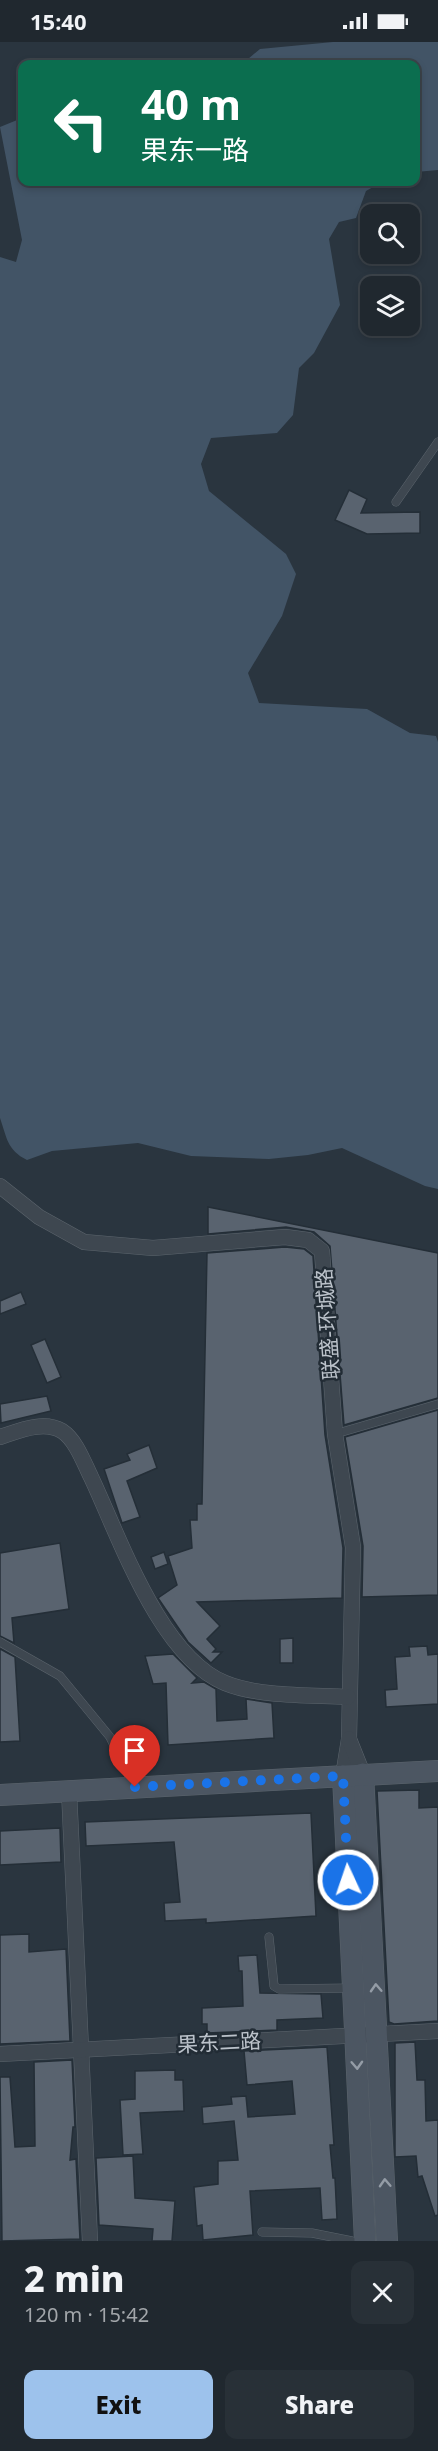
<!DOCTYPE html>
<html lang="en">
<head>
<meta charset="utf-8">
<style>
	:root { --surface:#20282f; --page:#283037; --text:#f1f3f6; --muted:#a2a6aa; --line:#3d444b; --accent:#9dc2ec }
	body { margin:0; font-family:"Noto Sans","Noto Sans SC",sans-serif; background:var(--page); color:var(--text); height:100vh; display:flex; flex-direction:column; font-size:22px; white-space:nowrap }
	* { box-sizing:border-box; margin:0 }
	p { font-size:20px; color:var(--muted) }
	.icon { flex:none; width:33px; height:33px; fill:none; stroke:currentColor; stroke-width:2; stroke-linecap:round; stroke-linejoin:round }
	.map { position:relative; height:2199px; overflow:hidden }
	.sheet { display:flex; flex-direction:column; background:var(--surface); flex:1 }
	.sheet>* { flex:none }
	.top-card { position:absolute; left:18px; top:18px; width:402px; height:126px; border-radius:12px; box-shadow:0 3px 9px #0003,0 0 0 2px var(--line); background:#0b6e4f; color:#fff; overflow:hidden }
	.tools { position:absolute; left:360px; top:162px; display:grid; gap:12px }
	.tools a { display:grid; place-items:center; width:60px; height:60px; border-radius:12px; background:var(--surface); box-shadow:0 3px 9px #0003,0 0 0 2px var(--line); font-size:30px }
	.pin { position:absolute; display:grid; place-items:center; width:51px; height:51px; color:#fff; margin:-62px -26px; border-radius:50% 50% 50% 0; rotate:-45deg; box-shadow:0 0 6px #0007 }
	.pin .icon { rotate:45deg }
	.me { position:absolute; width:66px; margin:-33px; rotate:357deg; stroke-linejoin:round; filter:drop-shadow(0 0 4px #0008) }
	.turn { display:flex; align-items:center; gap:21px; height:126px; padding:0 24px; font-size:27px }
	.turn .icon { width:78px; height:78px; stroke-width:2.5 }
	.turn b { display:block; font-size:42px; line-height:51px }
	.round { display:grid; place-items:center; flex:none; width:63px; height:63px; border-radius:12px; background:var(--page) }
	.head { display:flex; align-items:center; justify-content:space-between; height:102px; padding:0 24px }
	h1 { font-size:36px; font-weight:800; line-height:45px }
	.action { display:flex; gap:12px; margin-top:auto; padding:12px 24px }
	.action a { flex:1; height:69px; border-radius:12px; background:var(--accent); color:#111; font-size:24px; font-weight:800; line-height:69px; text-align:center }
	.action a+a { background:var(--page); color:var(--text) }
	.status { display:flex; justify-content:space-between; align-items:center; height:42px; padding:0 30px; background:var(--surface); direction:ltr }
	.status svg { height:16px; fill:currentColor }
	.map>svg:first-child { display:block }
	.water { fill:#425466 }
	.building { fill:#59636f; stroke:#242e37; stroke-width:1.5 }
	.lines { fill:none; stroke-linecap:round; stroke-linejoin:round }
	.lane-casing { stroke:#5c656d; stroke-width:9 }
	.street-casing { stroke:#5c656d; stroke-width:16 }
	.secondary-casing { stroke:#5c656d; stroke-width:22 }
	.lane { stroke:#3e4750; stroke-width:8 }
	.street { stroke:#3e4750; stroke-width:15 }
	.secondary { stroke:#4c5662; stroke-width:21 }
	.oneway { stroke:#949ca6 }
	.route { stroke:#1a73e8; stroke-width:10; stroke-dasharray:0 18 }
	.labels { text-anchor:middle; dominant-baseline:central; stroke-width:5; stroke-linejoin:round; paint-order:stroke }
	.street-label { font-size:21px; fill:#bbc2ca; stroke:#222c35 }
</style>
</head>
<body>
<div class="status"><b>15:40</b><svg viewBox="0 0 49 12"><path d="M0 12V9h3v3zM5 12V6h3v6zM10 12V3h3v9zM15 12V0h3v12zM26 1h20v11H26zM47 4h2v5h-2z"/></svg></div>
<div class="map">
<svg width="438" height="2199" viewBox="0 0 438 2199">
	<rect width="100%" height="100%" fill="#2a353f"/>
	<g class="water">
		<path d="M333 0H438V128L416 130V22H242L260 7Z"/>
		<path d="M22 76V140H382L366 149 356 176 339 180 329 197 340 263 314 311 299 326 293 373 277 391 211 396 201 422 209 449 286 512 296 532 282 574 248 631 259 661 367 667 410 691 436 694 438 700V1147L425 1144 342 1106 308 1113 269 1117 191 1114 138 1101 52 1109 27 1118C7 1108 7 1096 0 1076V215L16 220 22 198 0 85Z"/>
	</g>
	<g class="building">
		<path d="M349 448 367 457 361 471 420 470V491L367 492 335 478Z"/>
		<path d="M208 1165 438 1211V1356L344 1383 330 1204 314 1190 286 1185 208 1192Z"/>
		<path d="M285 1205 304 1207 313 1214 325 1393 343 1506 342 1556 197 1560 220 1584 207 1597 216 1607 213 1610H222L211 1621 188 1600 158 1556 177 1543 168 1514 192 1506 190 1478H197V1462H202L207 1211Z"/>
		<path d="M21 1250 26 1262 0 1272V1259Z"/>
		<path d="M45 1297 61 1335 47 1341 31 1303Z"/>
		<path d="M47 1354 51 1369 1 1381 0 1362Z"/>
		<path d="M438 1368V1553L362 1555 363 1504 345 1395Z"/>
		<path d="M149 1403 157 1426 127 1439 140 1475 122 1481 104 1427 130 1418 127 1412Z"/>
		<path d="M60 1501 69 1567 12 1576 14 1601 0 1594V1511Z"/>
		<path d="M164 1510 168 1522 155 1527 151 1515Z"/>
		<path d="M293 1596V1621H280V1597Z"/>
		<path d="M427 1604 428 1613 438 1612V1662L386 1665 385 1648 397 1647 395 1615 410 1614 409 1605Z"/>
		<path d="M0 1607 15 1615 20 1699 0 1700Z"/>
		<path d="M173 1612 197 1636 192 1641 204 1640 216 1647 217 1679 247 1677 246 1657 272 1661 274 1696 168 1703 166 1641 153 1642 145 1614Z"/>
		<path d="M419 1748V1766L438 1765V1979L394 1982 389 1980 377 1749Z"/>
		<path d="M311 1771 316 1874 206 1881V1877L165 1879 164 1861 180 1860 174 1800 86 1804 85 1780Z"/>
		<path d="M60 1786 61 1820 0 1823V1789Z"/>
		<path d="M29 1892V1910L66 1907 70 1999 0 2002V1893Z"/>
		<path d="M257 1913 260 1951 321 1952 323 1976 277 1978V1988L207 1991V1982H202V1966L243 1964 242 1929H239L238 1914Z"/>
		<path d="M415 2000 417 2038H425L426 2079 438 2078V2173L435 2174 422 2134 418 2135 416 2114 395 2115V2001Z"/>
		<path d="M327 2005 334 2103H330L333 2136H335L337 2177 322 2178 320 2146 250 2149 253 2193 203 2198 202 2183 197 2184 194 2145 218 2142V2119L238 2118 234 2079 203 2082 202 2065 232 2062 231 2055 246 2054 248 2075 295 2072 292 2039 247 2043 244 2009Z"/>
		<path d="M72 2018 75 2085H73L70 2118 76 2117 80 2197 2 2199 0 2035H10L15 2105 35 2104 34 2020Z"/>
		<path d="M175 2028V2038H183L184 2069 140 2071 143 2112 123 2113 120 2058 135 2057V2029Z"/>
		<path d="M133 2114 135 2156 175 2159 172 2199H152L153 2187 99 2183 96 2116Z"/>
	</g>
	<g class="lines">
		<g class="lane-casing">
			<g id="lane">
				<path d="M396 460 438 400"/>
				<path d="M335 1392 438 1362"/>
				<path d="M0 1600 60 1634 110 1695 134 1744"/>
				<path d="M269 1895 274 1944 279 1947 352 1946"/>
				<path d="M262 2190 312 2191 352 2199"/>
			</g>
		</g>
		<g class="street-casing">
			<g id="street">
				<path d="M0 1144 39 1175 84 1200 153 1206 285 1195 308 1198 322 1209 335 1392 353 1505 349 1697 343 1734"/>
				<path d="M0 1395C19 1389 43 1378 62 1389 76 1398 84 1421 91 1435 119 1494 160 1615 225 1641 259 1655 311 1653 348 1655"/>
				<path d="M349 1697 363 1732"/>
				<path d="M69 1749 90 2199"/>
				<path d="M0 2012 438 1989"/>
			</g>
		</g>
		<g class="secondary-casing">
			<g id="secondary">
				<path d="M363 1732 387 2199"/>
				<path d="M343 1734 365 2199"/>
				<path d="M0 1753 438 1729"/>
			</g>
		</g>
		<use href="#lane" class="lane"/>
		<use href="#street" class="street"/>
		<use href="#secondary" class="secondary"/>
	</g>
	<defs><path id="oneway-chevron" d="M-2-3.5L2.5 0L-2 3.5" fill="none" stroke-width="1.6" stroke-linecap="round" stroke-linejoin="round" transform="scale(1.5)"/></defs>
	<g class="oneway">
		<use href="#oneway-chevron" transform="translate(376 1946) rotate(-93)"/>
		<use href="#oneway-chevron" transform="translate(357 2023) rotate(87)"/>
		<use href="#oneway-chevron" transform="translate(385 2141) rotate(-93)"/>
	</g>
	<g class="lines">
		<path class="route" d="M135 1745 343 1734 348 1838"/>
	</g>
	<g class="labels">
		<g class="street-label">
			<text transform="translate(327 1282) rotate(-94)">联盛-环城路</text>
			<text transform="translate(219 2000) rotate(-3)">果东二路</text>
		</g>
	</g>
</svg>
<div class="tools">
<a><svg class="icon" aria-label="search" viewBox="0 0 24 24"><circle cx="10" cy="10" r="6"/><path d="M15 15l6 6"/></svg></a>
<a><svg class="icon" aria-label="layers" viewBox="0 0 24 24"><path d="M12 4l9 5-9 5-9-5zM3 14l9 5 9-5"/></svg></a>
</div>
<div class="pin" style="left:135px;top:1745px;background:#d93025"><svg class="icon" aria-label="arrive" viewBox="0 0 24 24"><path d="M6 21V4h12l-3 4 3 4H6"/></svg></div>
<svg class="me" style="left:348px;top:1838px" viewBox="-20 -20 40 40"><circle r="17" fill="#1a73e8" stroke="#fff" stroke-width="3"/><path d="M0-11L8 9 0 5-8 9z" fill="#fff"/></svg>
<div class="top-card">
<div class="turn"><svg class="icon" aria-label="left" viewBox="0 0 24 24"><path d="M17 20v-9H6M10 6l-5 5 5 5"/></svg><div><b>40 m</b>果东一路</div></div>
</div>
</div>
<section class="sheet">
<div class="head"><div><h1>2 min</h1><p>120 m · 15:42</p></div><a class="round"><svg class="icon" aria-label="close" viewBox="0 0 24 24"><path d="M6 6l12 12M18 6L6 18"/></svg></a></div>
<div class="action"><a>Exit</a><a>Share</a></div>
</section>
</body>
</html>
